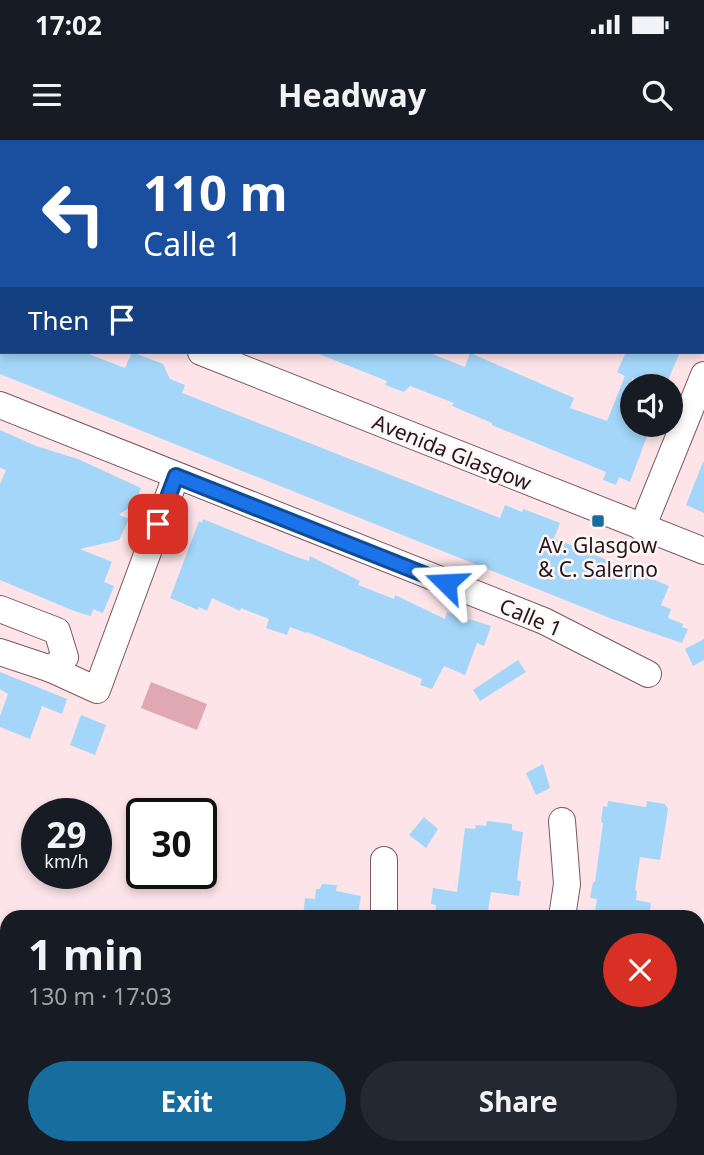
<!DOCTYPE html>
<html lang="en">
<head>
<meta charset="utf-8">
<style>
	:root { --surface:#171b24; --page:#242831; --text:#f1f3f6; --muted:#9ea1a6; --accent:#176d9e }
	body { margin:0; font-family:"Noto Sans",sans-serif; background:var(--page); color:var(--text); height:100vh; display:flex; flex-direction:column; font-size:26px; white-space:nowrap }
	* { box-sizing:border-box; margin:0 }
	p { font-size:23px; color:var(--muted) }
	.icon { flex:none; width:38px; height:38px; fill:none; stroke:currentColor; stroke-width:2; stroke-linecap:round; stroke-linejoin:round }
	.map { position:relative; flex:1; overflow:hidden }
	.panel { position:absolute; left:0px; top:770px; width:705px; height:245px; display:flex; flex-direction:column; background:var(--surface); border-radius:21px 21px 0 0; box-shadow:0 4px 10px #0003 }
	.panel>* { flex:none }
	.banner { position:absolute; left:0px; top:0px; width:705px; height:214px; box-shadow:0 4px 10px #0003; background:#1a4fa0; color:#fff; overflow:hidden }
	.buttons { position:absolute; left:620px; top:234px; display:grid; gap:14px }
	.buttons a { display:grid; place-items:center; width:63px; height:63px; border-radius:50%; background:var(--surface); box-shadow:0 4px 10px #0003; font-size:35px }
	.speed { position:absolute; left:21px; top:658px; display:flex; gap:14px; font-size:35px; font-weight:700; text-align:center }
	.speed>* { display:grid; place-content:center; width:91px; height:91px; border-radius:50%; background:var(--surface); box-shadow:0 4px 10px #0003; line-height:1 }
	.speed small { font-size:18px; font-weight:400 }
	.speed .limit { border:4px solid #111; border-radius:10px; background:#fff; color:#111 }
	.pin { position:absolute; display:grid; place-items:center; width:60px; height:60px; color:#fff; margin:-30px; border-radius:14px; box-shadow:0 4px 10px #0006 }
	.me { position:absolute; width:77px; margin:-38px; rotate:291deg; stroke-linejoin:round; filter:drop-shadow(0 0 5px #0008) }
	.turn { display:flex; align-items:center; gap:24px; height:147px; padding:0 28px; font-size:32px }
	.turn .icon { width:91px; height:91px; stroke-width:2.5 }
	.turn b { display:block; font-size:49px; line-height:60px }
	.then { display:flex; align-items:center; height:66px; padding:0 28px; background:#0003; gap:14px; font-size:26px }
	.round { display:grid; place-items:center; flex:none; width:74px; height:74px; border-radius:37px; background:var(--page) }
	.head { display:flex; align-items:center; justify-content:space-between; height:119px; padding:0 28px }
	h1 { font-size:42px; font-weight:700; line-height:52px }
	.primary-button { display:flex; gap:14px; margin-top:auto; padding:14px 28px }
	.primary-button a { flex:1; height:80px; border-radius:42px; background:var(--accent); color:#fff; font-size:28px; font-weight:700; line-height:80px; text-align:center }
	.primary-button a+a { background:var(--page); color:var(--text) }
	.status { display:flex; justify-content:space-between; align-items:center; height:49px; padding:0 35px; background:var(--surface); direction:ltr }
	.status svg { height:19px; fill:currentColor }
	header { display:flex; justify-content:space-between; align-items:center; height:91px; padding:0 28px; background:var(--surface); font-size:32px; font-weight:700 }
	.map>svg:first-child { display:block }
	.green { fill:#dfa8b3 }
	.building { fill:#a4d6f9 }
	.lines { fill:none; stroke-linecap:round; stroke-linejoin:round }
	.minor-casing { stroke:#7a575e; stroke-width:28 }
	.minor { stroke:#fff; stroke-width:26 }
	.route-casing { stroke:#114b97; stroke-width:18 }
	.route { stroke:#1a73e8; stroke-width:12 }
	.poi-dot { fill:#176d9e; stroke:#fff6f8; stroke-width:2.5 }
	.labels { text-anchor:middle; dominant-baseline:central; stroke-width:5; stroke-linejoin:round; paint-order:stroke }
	.street-label { font-size:21px; fill:#241619; stroke:#fff6f8 }
	.poi-label { font-size:21px; fill:#241619; stroke:#fff6f8 }
</style>
</head>
<body>
<div class="status"><b>17:02</b><svg viewBox="0 0 49 12"><path d="M0 12V9h3v3zM5 12V6h3v6zM10 12V3h3v9zM15 12V0h3v12zM26 1h20v11H26zM47 4h2v5h-2z"/></svg></div>
<header><svg class="icon" aria-label="menu" viewBox="0 0 24 24"><path d="M4 6h16M4 12h16M4 18h16"/></svg>Headway<svg class="icon" aria-label="search" viewBox="0 0 24 24"><circle cx="10" cy="10" r="6"/><path d="M15 15l6 6"/></svg></header>
<div class="map">
<svg width="704" height="1015" viewBox="0 0 704 1015">
	<rect width="100%" height="100%" fill="#fde4e9"/>
	<path class="green" d="M151 542 207 564 197 590 141 568Z"/>
	<g class="building">
		<path d="M0 212H83L125 228 132 212 163 224 170 239 185 245 182 253 500 378 505 365 522 372 523 369 560 383 554 398 669 446 661 465 671 469 668 478 683 484 682 487 688 489 682 503 615 480 0 234Z"/>
		<path d="M314 212H427L465 227 470 213 574 258 570 268 607 281 625 236 617 232 626 212H680L665 247H651L632 238V285H651L630 342 619 337 616 345 603 340 606 332 492 285V283L452 266 454 263 410 246 404 252 385 245 387 241Z"/>
		<path d="M0 290 36 306 78 319 141 348 135 363 119 375 129 379 119 400 80 409 112 422 104 442 114 446 103 473 93 469 91 476 74 471 0 440V344L6 330 0 328Z"/>
		<path d="M703 322 704 323V373L686 365Z"/>
		<path d="M203 379 294 416 309 421 310 416 360 441 358 445 394 459 395 455 445 479 447 472 491 486 484 506 477 503 465 535 444 526 432 549 420 545 422 539 307 492 306 493 290 487 287 495 266 488 269 479 241 468 240 471 212 458 207 471 199 467 198 470 170 458 199 381 202 383Z"/>
		<path d="M704 499V520L693 526 685 509Z"/>
		<path d="M518 520 526 532 480 561 473 550Z"/>
		<path d="M0 532 67 559 62 574 42 566 30 599 0 587V576L8 554 0 549Z"/>
		<path d="M81 575 106 585 95 615 70 605Z"/>
		<path d="M543 624 550 648 536 655 526 633Z"/>
		<path d="M608 661 646 667 647 661 665 664 668 669 660 720 640 717 635 750 637 751 636 760 651 763 649 777H594L597 759 590 758 593 742H595L603 683 601 682 603 666 607 667Z"/>
		<path d="M424 677 438 689 426 708 409 695Z"/>
		<path d="M487 681 512 684V690L523 692 517 740 521 741 519 756 491 752 487 777H435L436 765 431 764 433 748 457 752 465 688 475 689 476 685 486 686Z"/>
		<path d="M322 744 337 745 336 751 361 756 358 773 346 771 345 777H303L305 758 315 759 316 749H320Z"/>
	</g>
	<g class="lines">
		<g class="minor-casing">
			<g id="minor">
				<path d="M198 0 200 2"/>
				<path d="M478 0 480 2"/>
				<path d="M543 2 544 0"/>
				<path d="M0 132 2 133"/>
				<path d="M201 212 704 411"/>
				<path d="M0 265 544 481 648 534"/>
				<path d="M642 388 704 235"/>
				<path d="M0 469 57 491 65 517 51 529"/>
				<path d="M0 512 51 529 97 550 176 336"/>
				<path d="M384 777V720"/>
				<path d="M562 777 567 744 562 681"/>
				<path d="M0 942 7 947"/>
				<path d="M90 1008 100 1015"/>
				<path d="M353 1015 354 1008"/>
				<path d="M524 1015 526 1008"/>
			</g>
		</g>
		<use href="#minor" class="minor"/>
	</g>
	<g class="lines">
		<g class="route-casing">
			<path id="route" d="M158 384 176 336 446 443"/>
		</g>
		<use href="#route" class="route"/>
	</g>
	<rect class="poi-dot" x="591" y="374" width="14" height="14" rx="3.5"/>
	<g class="labels">
		<g class="street-label">
			<text transform="translate(452 312) rotate(22)">Avenida Glasgow</text>
			<text transform="translate(531 477) rotate(23)">Calle 1</text>
		</g>
		<g class="poi-label">
			<text x="598" y="405">Av. Glasgow<tspan x="598" dy="24">&amp; C. Salerno</tspan></text>
		</g>
	</g>
</svg>
<div class="buttons">
<a><svg class="icon" aria-label="sound" viewBox="0 0 24 24"><path d="M4 9h4l5-4v14l-5-4H4zM17 9q2 3 0 6"/></svg></a>
</div>
<div class="speed"><div>29<small>km/h</small></div><div class="limit">30</div></div>
<div class="pin" style="left:158px;top:384px;background:#d93025"><svg class="icon" aria-label="arrive" viewBox="0 0 24 24"><path d="M6 21V4h12l-3 4 3 4H6"/></svg></div>
<svg class="me" style="left:446px;top:443px" viewBox="-20 -20 40 40"><path d="M0-17L14 15 0 8-14 15z" fill="#1a73e8" stroke="#fff" stroke-width="4"/></svg>
<div class="banner">
<div class="turn"><svg class="icon" aria-label="left" viewBox="0 0 24 24"><path d="M17 20v-9H6M10 6l-5 5 5 5"/></svg><div><b>110 m</b>Calle 1</div></div>
<div class="then">Then<svg class="icon" aria-label="arrive" viewBox="0 0 24 24"><path d="M6 21V4h12l-3 4 3 4H6"/></svg></div>
</div>
<section class="panel">
<div class="head"><div><h1>1 min</h1><p>130 m · 17:03</p></div><a class="round" style="background:#d93025;color:#fff"><svg class="icon" aria-label="close" viewBox="0 0 24 24"><path d="M6 6l12 12M18 6L6 18"/></svg></a></div>
<div class="primary-button"><a>Exit</a><a>Share</a></div>
</section>
</div>
</body>
</html>
